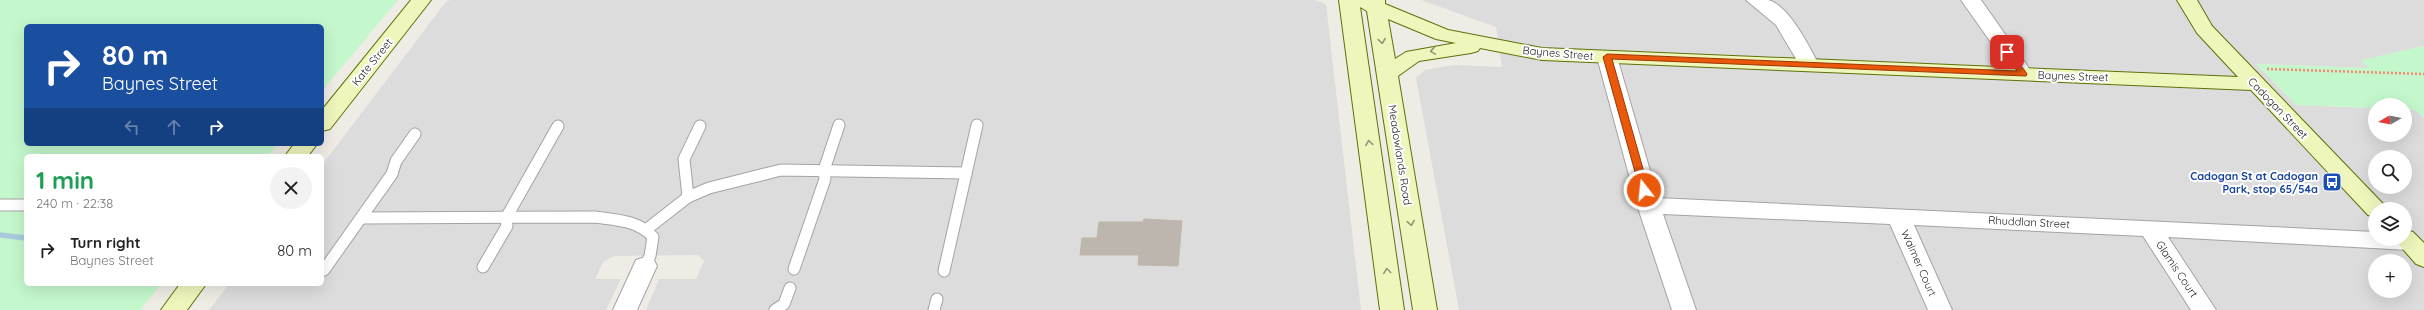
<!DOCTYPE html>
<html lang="en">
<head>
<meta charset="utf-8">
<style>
	:root { --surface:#fff; --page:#f2f2f2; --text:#222; --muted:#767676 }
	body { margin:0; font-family:Quicksand,sans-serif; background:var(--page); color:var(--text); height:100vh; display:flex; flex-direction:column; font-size:15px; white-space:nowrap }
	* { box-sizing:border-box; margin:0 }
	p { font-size:13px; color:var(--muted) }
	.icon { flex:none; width:22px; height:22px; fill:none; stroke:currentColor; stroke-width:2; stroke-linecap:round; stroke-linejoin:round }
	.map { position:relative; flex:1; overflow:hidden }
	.side { position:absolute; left:24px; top:154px; width:300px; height:132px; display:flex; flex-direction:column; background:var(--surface); border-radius:6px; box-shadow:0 4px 16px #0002 }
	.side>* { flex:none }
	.banner { position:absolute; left:24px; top:24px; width:300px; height:122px; border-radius:6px; box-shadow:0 4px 16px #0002; background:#1a4fa0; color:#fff; overflow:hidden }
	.needle { width:26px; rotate:261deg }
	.tools { position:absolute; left:2368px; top:98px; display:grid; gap:8px }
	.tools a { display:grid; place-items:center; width:44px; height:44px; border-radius:50%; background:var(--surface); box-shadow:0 4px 16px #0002; font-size:20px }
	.pin { position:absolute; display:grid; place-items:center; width:34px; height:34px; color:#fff; margin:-17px; border-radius:8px; box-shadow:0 2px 6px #0006 }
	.me { position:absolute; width:44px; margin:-22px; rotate:344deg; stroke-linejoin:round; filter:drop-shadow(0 0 3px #0008) }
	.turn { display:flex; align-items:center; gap:14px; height:84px; padding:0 12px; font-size:18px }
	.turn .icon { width:52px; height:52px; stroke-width:2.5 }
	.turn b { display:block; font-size:28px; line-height:34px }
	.lanes { display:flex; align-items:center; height:38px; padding:0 12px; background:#0003; justify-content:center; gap:20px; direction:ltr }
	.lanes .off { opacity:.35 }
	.round { display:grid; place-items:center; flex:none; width:42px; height:42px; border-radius:21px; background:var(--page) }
	.overview { display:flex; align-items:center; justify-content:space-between; height:68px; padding:0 12px }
	h1 { font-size:24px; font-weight:700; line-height:30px; color:#1e9e55 }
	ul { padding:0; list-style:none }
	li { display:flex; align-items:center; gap:12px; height:56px; padding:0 12px }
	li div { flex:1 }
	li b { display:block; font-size:15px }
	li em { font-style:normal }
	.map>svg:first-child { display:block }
	.residential { fill:#dddcdc; fill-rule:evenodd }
	.park { fill:#c4f7cc }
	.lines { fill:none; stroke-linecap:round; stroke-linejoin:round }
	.stream { stroke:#a8cbdb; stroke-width:5.5 }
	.building { fill:#bcb6af; stroke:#c0b5a8 }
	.lane-casing { stroke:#a3a3a3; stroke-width:13 }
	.street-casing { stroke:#a3a3a3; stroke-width:2 }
	.secondary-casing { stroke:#5e710a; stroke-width:2 }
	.path { stroke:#f38972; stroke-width:2.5; stroke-dasharray:2 2; stroke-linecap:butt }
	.lane { stroke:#fff; stroke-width:11 }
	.street { fill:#fff; fill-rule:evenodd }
	.secondary { fill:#eff6bc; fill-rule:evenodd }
	.oneway { stroke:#919575 }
	.route { fill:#ea580c; stroke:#983908 }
	.labels { text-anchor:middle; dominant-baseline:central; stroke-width:4; stroke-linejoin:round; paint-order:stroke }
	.street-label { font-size:11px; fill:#1f1f1f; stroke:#fff }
	.transit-label { font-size:11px; font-weight:bold; fill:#164399; stroke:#fff; text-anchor:end }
</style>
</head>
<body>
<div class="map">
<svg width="2424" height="310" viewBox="0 0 2424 310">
	<rect width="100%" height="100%" fill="#efece5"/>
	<g class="residential">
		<path d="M450 0H1315L1326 4 1361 310H646L659 279H696L704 261 698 255 614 256 603 262 595 279H621L606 310H209L229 284H322V165L445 3Z"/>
		<path d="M1421 0H2424V46L2362 60 2370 68 2256 64 2296 105 2375 108V135H2405V110H2416L2424 118V310H1459L1416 78 1425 70 1454 65 1502 67 1496 27ZM2375 157H2405V187H2375ZM2375 209H2405V239H2375ZM2375 261H2405V291H2375Z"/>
	</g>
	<g class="park">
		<path d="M0 0H398L322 91V26H26V144H278L268 156H26V284H161L140 310H0Z"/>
		<path d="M2424 46V118L2416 110H2405V105H2375V108L2296 105 2256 64 2369 68 2361 60Z"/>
	</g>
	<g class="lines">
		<path class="stream" d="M0 235 26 238"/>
	</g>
	<path class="building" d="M1144 219 1182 221 1178 266 1138 265 1139 255H1080L1082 238H1097L1099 222H1143Z"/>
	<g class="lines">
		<g class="lane-casing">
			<g id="lane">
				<path d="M688 197 684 159 700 126"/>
				<path d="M0 205H26"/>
				<path d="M362 218 595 217C616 220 638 220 653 237L650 256 645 266"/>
				<path d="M647 229 688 197 709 188 781 170 966 173"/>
				<path d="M483 267 507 226 506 218 558 126"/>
				<path d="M794 269 825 179 824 170 839 125"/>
				<path d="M324 270 392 174 396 161 415 134"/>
				<path d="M944 271 977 125"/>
				<path d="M775 310 784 304 790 288"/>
				<path d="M934 310 937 299"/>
			</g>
		</g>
		<g class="street-casing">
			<g id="street">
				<path d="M1746 0C1753 0 1762 0 1768 0 1789 5 1810 48 1819 65L1816 69 1809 71 1802 69 1776 25Z"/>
				<path d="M1961 0H1981L2033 74 2030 78 2023 80 2016 78Z"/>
				<path d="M1607 51 1614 53 1617 57 1658 198 2375 232V239H2405V233L2417 236 2421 242 2417 248 2409 250 2168 237 2216 310H2191L2143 236 1914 225 1952 310H1928L1890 224 1663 214 1696 310H1672L1637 205 1597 57 1600 53Z"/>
				<path d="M645 257 654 260 657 266 637 310H613L636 260Z"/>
			</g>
		</g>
		<g class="secondary-casing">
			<g id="secondary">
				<path d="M411 0H431L330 129 322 131V110Z"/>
				<path d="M1339 0H1385V4L1448 30 1542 48 2238 77 2197 33 2177 0H2197L2212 26 2388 209H2375V217L2368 215 2251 90 1542 60 1480 48 1478 51 1471 53 1419 61 1398 76 1437 310H1413L1367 11 1360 7 1404 310H1380ZM1388 19 1436 39 1456 43 1406 52 1395 59Z"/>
				<path d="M294 144H317L308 156H285Z"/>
				<path d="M2405 230 2413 232 2424 243V267L2416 264 2394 239H2405Z"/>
				<path d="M180 284H206L187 310H161Z"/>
			</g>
		</g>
		<path class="path" d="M2267 69 2424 74"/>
		<use href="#lane" class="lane"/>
		<use href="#street" class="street"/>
		<use href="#secondary" class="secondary"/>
	</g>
	<defs><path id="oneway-chevron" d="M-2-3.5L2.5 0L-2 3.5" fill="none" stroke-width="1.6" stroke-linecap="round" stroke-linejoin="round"/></defs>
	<g class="oneway">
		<use href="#oneway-chevron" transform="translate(1382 41) rotate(81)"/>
		<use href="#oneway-chevron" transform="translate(1433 51) rotate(171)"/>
		<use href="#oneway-chevron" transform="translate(1369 143) rotate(-98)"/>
		<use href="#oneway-chevron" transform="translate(1411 223) rotate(81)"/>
		<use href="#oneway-chevron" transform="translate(1387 271) rotate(-98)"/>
	</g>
	<path class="route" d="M2004 50H2010L2027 74 2026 76 1612 59 1649 190 1644 193 1640 190 1603 57 1607 54 2017 71 2003 52Z"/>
	<defs>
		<g id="bus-square" transform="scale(1)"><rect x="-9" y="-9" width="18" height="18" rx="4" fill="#1a4fb4" stroke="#fff"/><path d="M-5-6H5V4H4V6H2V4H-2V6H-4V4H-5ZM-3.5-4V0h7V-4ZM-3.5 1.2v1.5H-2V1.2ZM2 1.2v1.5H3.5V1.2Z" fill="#fff"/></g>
	</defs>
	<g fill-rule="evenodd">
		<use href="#bus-square" x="2332" y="182"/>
	</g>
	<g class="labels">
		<g class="street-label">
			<text transform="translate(1558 53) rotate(5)">Baynes Street</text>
			<text transform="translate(372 62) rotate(-51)">Kate Street</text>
			<text transform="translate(2073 76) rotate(2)">Baynes Street</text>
			<text transform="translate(2278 108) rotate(46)">Cadogan Street</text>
			<text transform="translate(1400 155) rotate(81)">Meadowlands Road</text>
			<text transform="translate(2029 222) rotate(3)">Rhuddlan Street</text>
			<text transform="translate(1919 263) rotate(66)">Walmer Court</text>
			<text transform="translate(2177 269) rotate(56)">Glamis Court</text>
		</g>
		<g class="transit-label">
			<text x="2318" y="176">Cadogan St at Cadogan<tspan x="2318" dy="13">Park, stop 65/54a</tspan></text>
		</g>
	</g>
</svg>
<div class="tools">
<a><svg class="needle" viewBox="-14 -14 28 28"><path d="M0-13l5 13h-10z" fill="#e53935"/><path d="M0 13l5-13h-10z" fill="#767676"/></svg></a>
<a><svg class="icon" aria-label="search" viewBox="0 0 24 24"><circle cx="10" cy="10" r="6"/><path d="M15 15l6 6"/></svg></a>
<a><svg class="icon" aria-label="layers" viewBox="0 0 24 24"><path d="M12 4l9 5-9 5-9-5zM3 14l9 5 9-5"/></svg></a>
<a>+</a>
</div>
<div class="pin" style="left:2007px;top:52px;background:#d93025"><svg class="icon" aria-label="arrive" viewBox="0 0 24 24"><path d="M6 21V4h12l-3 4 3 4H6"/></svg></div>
<svg class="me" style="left:1644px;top:190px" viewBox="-20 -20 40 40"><circle r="17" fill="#ea580c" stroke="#fff" stroke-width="3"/><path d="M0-11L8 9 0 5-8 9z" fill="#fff"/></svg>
<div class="banner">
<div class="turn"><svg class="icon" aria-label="right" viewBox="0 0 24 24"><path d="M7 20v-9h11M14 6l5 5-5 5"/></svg><div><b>80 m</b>Baynes Street</div></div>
<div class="lanes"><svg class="icon off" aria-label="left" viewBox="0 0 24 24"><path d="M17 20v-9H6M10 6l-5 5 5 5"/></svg><svg class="icon off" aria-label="ahead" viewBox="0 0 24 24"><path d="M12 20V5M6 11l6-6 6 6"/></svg><svg class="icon" aria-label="right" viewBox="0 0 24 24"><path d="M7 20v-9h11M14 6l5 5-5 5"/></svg></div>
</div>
<section class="side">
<div class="overview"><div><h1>1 min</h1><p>240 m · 22:38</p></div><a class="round"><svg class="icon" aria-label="close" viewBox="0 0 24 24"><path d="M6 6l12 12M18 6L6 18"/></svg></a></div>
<ul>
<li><svg class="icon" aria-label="right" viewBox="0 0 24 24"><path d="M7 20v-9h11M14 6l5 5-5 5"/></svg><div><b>Turn right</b><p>Baynes Street</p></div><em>80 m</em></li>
</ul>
</section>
</div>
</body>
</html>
